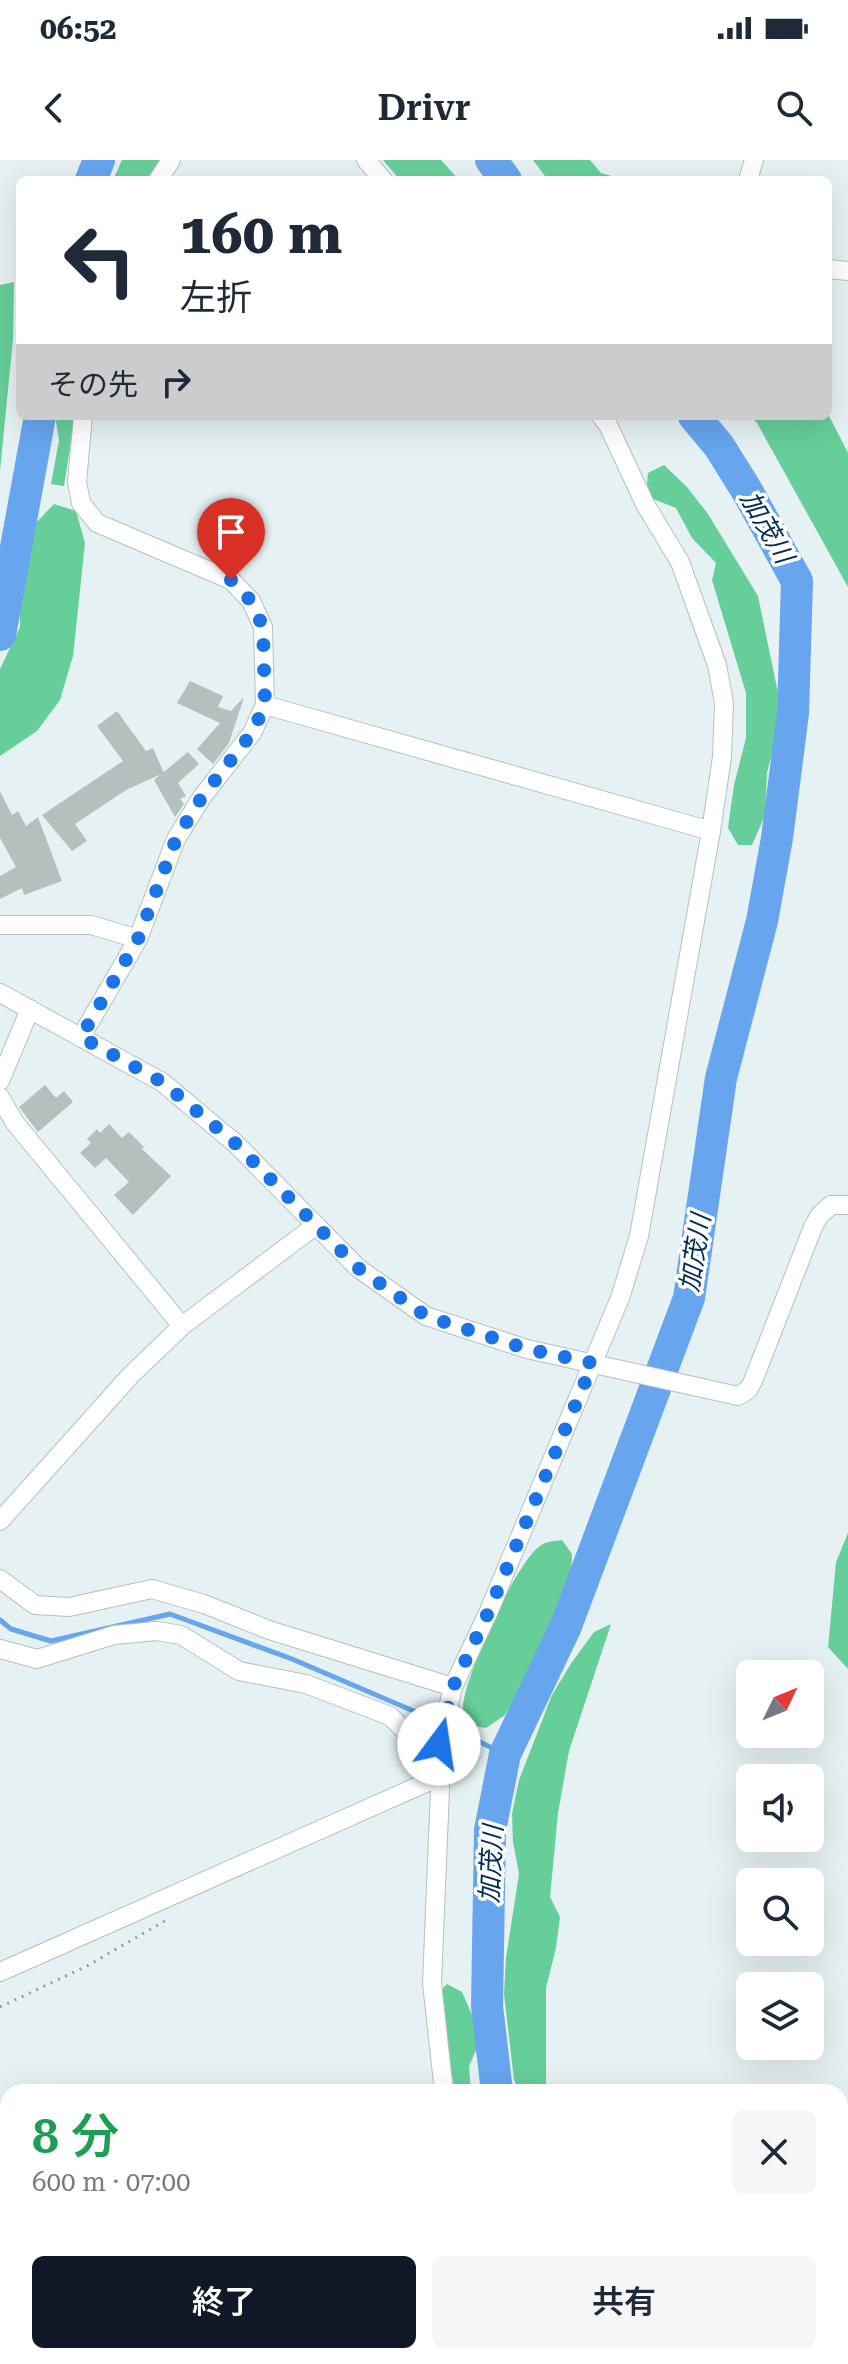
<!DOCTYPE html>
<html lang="ja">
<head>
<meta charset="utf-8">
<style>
	:root { --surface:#fff; --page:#f6f6f7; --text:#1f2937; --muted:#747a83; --accent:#111827 }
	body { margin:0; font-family:"Roboto Serif","Noto Sans JP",serif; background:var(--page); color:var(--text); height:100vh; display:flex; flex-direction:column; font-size:30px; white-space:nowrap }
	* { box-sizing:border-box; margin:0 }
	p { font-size:26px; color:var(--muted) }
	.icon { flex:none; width:44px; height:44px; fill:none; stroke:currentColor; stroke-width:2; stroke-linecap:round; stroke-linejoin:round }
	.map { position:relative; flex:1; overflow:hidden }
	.panel { position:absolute; left:0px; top:1924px; width:848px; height:280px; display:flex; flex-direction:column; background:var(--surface); border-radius:24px 24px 0 0; box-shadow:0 8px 32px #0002 }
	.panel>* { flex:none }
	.top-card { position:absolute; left:16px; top:16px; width:816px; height:244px; border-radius:12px; box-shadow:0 8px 32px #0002; background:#fff; color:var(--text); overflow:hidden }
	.needle { width:52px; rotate:47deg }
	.controls { position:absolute; left:736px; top:1500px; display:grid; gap:16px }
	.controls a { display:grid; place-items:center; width:88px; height:88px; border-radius:12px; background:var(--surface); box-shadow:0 8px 32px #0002; font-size:40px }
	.pin { position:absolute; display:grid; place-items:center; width:68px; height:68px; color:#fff; margin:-82px -34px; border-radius:50% 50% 50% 0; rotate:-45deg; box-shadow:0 0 8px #0007 }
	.pin .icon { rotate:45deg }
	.me { position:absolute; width:88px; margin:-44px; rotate:14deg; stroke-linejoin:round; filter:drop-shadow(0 0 6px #0008) }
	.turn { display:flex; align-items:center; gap:28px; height:168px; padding:0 32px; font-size:36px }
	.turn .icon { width:104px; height:104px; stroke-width:2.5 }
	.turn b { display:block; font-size:56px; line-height:68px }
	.then { display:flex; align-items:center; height:76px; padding:0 32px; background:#0003; gap:16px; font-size:30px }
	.round { display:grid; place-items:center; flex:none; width:84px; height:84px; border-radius:12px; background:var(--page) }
	.overview { display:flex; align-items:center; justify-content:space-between; height:136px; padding:0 32px }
	h1 { font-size:48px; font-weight:600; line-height:60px; color:#1e9e55 }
	.button { display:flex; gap:16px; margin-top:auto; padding:16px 32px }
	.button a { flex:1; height:92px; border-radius:12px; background:var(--accent); color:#fff; font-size:32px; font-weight:600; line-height:92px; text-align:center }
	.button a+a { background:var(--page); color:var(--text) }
	.status { display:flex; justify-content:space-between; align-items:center; height:56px; padding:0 40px; background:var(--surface); direction:ltr }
	.status svg { height:22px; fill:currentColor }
	header { display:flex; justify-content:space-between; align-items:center; height:104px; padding:0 32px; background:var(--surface); font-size:36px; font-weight:600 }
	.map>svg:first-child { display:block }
	.forest { fill:#66ce99 }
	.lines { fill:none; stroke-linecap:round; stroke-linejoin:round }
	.stream { stroke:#67a5ee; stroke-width:5 }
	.river { stroke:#67a5ee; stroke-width:32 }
	.building { fill:#b5c0be }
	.street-casing { stroke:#b5c0c2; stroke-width:20 }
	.path { stroke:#949c9d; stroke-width:3; stroke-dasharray:2 6; stroke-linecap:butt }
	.street { stroke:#fff; stroke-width:18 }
	.route { stroke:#1a73e8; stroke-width:14; stroke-dasharray:0 25.2 }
	.labels { text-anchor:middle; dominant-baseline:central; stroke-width:7; stroke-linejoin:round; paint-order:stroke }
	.water-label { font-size:26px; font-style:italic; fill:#002c59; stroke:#fff }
</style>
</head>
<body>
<div class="status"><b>06:52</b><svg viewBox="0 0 49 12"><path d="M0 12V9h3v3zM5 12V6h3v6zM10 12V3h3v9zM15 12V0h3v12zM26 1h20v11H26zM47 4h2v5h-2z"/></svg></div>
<header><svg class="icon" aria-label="back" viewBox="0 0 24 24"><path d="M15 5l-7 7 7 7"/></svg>Drivr<svg class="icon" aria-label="search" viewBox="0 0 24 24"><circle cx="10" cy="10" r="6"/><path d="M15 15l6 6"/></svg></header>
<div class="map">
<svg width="848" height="2204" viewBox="0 0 848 2204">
	<rect width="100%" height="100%" fill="#e6f1f3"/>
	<g class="forest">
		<path d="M122 0H163L152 20H113Z"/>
		<path d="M383 0H441L459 20H400Z"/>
		<path d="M533 0H590L601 13 626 20H548Z"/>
		<path d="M14 122 13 179 0 311V125Z"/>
		<path d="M828 254 848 293V427L757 263 749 256Z"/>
		<path d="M55 256H75L64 326 51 324 59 280Z"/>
		<path d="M664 305 687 327 708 354 758 436 778 533 776 577 767 613 765 655 752 685H738L728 668 734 625 746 578V533L712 420 716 403 692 378 676 348 653 339 647 324 648 313Z"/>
		<path d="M54 344 76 351 85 383 73 496 60 540 37 571 0 596V509L20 467 19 410 32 367Z"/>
		<path d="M848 1373V1509L828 1487 836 1402Z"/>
		<path d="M562 1380 572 1394 571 1422 559 1457 523 1526 505 1555 486 1568 469 1565C466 1560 462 1554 463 1548 463 1519 518 1396 543 1384 548 1381 556 1381 562 1380Z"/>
		<path d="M611 1464 569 1591 558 1653 550 1737 560 1757 556 1788 546 1828V1932H520L514 1920 504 1834 506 1798 519 1714 513 1682 512 1654 519 1620 552 1535 572 1502 594 1472Z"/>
		<path d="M447 1824 462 1832 480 1873 478 1886 469 1906 471 1932H455L444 1870 441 1830Z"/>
		<path d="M618 2196H769L757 2204H642Z"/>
	</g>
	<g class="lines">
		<path class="stream" d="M0 1460 11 1469 51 1481 170 1454 292 1499 423 1555 505 1594"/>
		<g class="river">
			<path d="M491 0 506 20"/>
			<path d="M91 20 99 0"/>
			<path d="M0 475 40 256"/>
			<path d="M497 1932 487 1846 490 1670 505 1594 566 1466 689 1138 721 918 762 761 777 678 793 553 797 421 747 331 719 286 694 256"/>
			<path d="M840 2155 848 2146"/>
			<path d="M568 2196 580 2204"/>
			<path d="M792 2204 803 2196"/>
		</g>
	</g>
	<g class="building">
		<path d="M190 521 223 536 218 547 231 551 244 537 229 583 213 604 197 589 220 563 177 543Z"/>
		<path d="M117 551 146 591 153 588 164 613 126 630 75 664 87 681 72 691 42 655 123 601 97 566Z"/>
		<path d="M188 592 199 604 178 623 186 636 180 639 184 644 175 657 154 620Z"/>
		<path d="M0 631 12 655 18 651 26 666 38 657 62 721 24 735 22 728 0 739V716L16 707 0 678Z"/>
		<path d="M45 925 56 938 64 931 73 942 38 972 19 947Z"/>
		<path d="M109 964 122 978 129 972 144 987 142 989 171 1016 133 1055 114 1035 129 1022 106 998 95 1008 80 993 91 983 87 979 97 969 100 973Z"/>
	</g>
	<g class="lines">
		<g class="street-casing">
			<g id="street">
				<path d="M366 0 383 20"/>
				<path d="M158 20 171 0"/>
				<path d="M748 20 754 0"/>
				<path d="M828 109 848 111"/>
				<path d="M265 545 711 671"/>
				<path d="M0 765H91L138 779"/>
				<path d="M0 833 162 922 236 984 358 1108 426 1156 527 1189 738 1236 748 1230 753 1221 813 1067 820 1055 831 1045H848"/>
				<path d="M81 877 138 779 176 679 202 637 252 573 265 545 263 467 251 441 231 420 97 363 81 343 77 322 83 256"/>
				<path d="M0 921 30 849"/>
				<path d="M0 937 15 963 182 1166"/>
				<path d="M0 1361 130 1216 182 1166 315 1066"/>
				<path d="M0 1419 35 1445 69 1447 152 1429 204 1444 269 1470 453 1527"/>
				<path d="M0 1489 37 1499 114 1475 157 1471 181 1475 239 1511 306 1524 390 1556 404 1570 439 1584"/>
				<path d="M0 1812 441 1616"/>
				<path d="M444 1932 432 1823 440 1630 439 1584 453 1527 488 1453 620 1138 639 1076 711 671 722 597 724 543 717 505 680 402 645 344 608 265 601 256"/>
				<path d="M481 2204 489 2200"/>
			</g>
		</g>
		<path class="path" d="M0 1847 87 1806 170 1758"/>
		<use href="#street" class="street"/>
	</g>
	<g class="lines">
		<path class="route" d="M231 420 251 441 263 467 265 545 252 573 202 637 176 679 138 779 81 877 162 922 236 984 358 1108 426 1156 527 1189 593 1203 488 1453 453 1527 439 1584"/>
	</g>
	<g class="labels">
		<g class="water-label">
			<text transform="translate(767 367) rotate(60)">加茂川</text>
			<text transform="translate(695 1093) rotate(-81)">加茂川</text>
			<text transform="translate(491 1704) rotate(-87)">加茂川</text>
		</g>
	</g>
</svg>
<div class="controls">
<a><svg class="needle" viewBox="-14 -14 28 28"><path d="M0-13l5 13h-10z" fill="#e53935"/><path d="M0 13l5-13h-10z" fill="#747a83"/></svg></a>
<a><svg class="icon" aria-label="sound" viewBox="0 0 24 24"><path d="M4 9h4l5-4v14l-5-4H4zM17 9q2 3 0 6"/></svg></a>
<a><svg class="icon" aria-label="search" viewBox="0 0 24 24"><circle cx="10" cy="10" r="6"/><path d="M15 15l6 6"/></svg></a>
<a><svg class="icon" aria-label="layers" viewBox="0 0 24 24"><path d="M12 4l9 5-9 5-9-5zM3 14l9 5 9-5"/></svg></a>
</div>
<div class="pin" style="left:231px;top:420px;background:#d93025"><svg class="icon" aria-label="arrive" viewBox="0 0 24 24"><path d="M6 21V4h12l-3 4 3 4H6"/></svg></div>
<svg class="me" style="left:439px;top:1584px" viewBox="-20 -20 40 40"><circle r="19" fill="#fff"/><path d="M0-13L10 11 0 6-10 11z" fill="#1a73e8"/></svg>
<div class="top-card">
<div class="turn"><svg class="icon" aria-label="left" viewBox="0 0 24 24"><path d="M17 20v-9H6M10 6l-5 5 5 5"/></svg><div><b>160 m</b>左折</div></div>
<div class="then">その先<svg class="icon" aria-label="right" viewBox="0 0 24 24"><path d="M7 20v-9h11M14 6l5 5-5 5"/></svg></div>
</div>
<section class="panel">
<div class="overview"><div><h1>8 分</h1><p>600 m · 07:00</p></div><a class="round"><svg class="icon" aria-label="close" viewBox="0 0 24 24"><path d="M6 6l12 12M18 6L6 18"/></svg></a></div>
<div class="button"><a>終了</a><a>共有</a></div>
</section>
</div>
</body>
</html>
